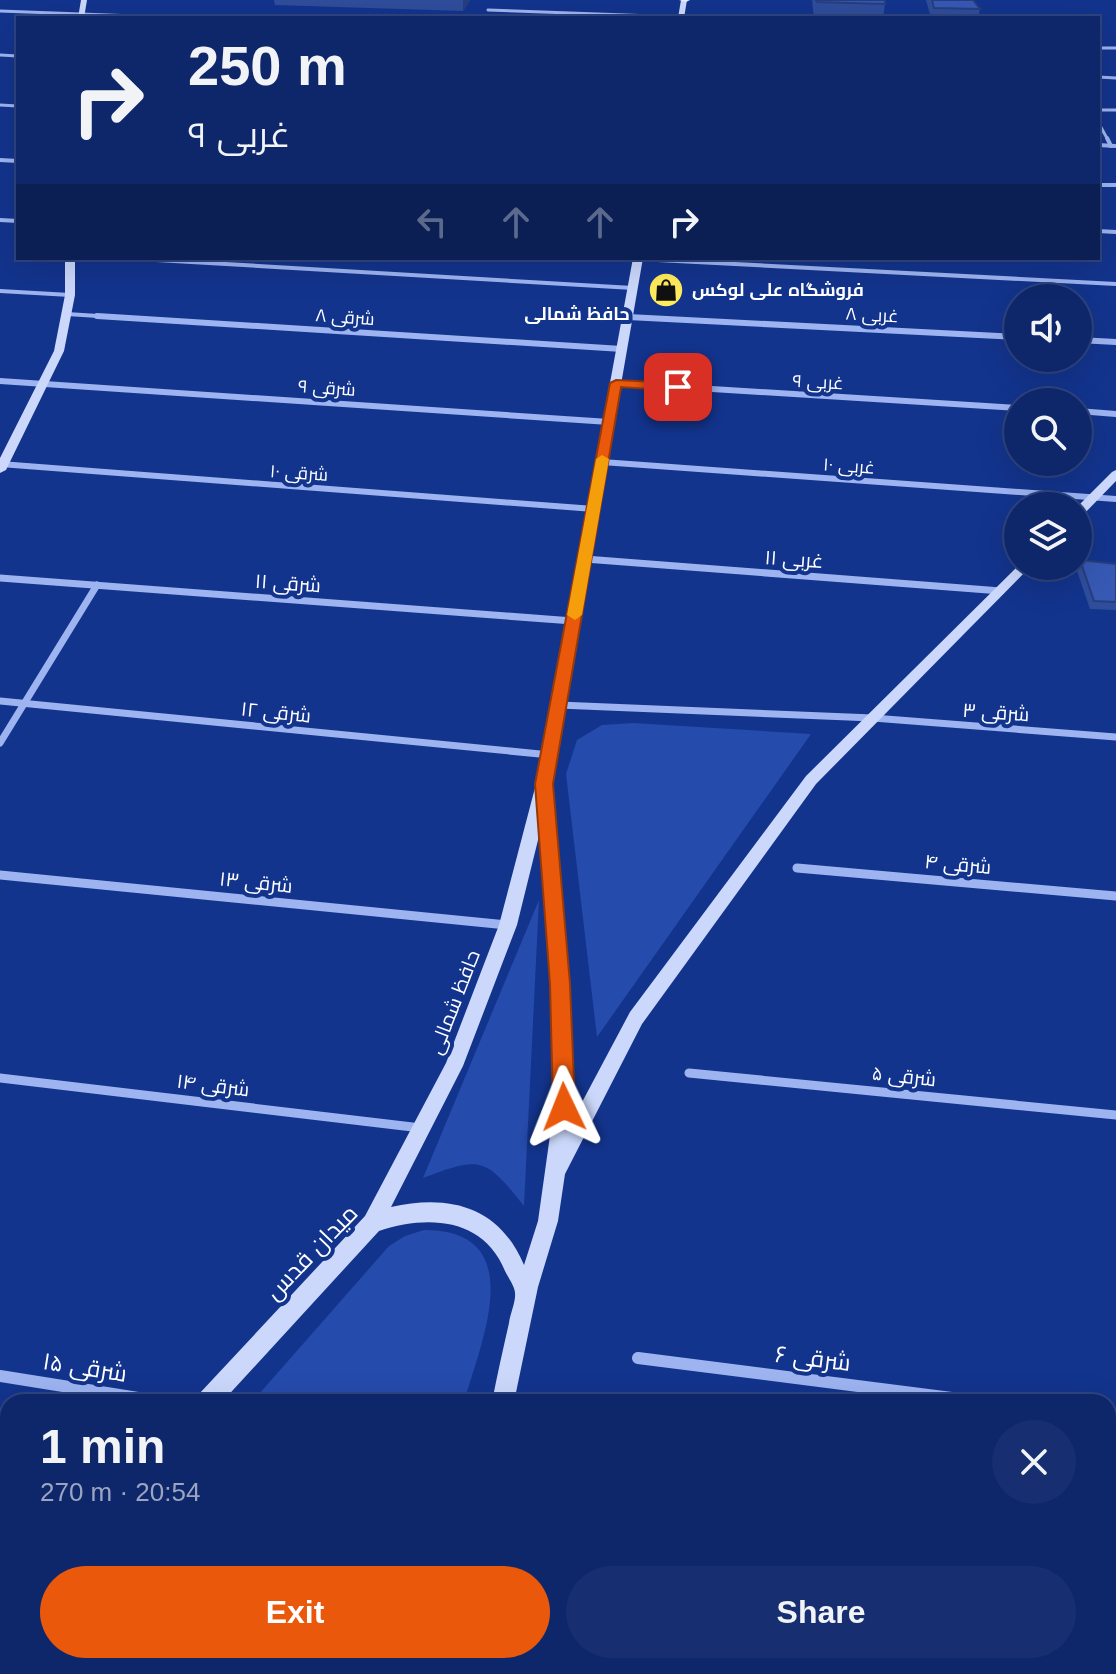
<!DOCTYPE html>
<html lang="en">
<head>
<meta charset="utf-8">
<style>
	:root { --surface:#0e276a; --page:#172f70; --text:#f1f3f6; --muted:#9ba5c1; --line:#2e447e; --accent:#ea580c }
	body { margin:0; font-family:Helvetica,Cairo,sans-serif; background:var(--page); color:var(--text); height:100vh; display:flex; flex-direction:column; font-size:30px; white-space:nowrap }
	* { box-sizing:border-box; margin:0 }
	p { font-size:26px; color:var(--muted) }
	.icon { flex:none; width:44px; height:44px; fill:none; stroke:currentColor; stroke-width:2; stroke-linecap:round; stroke-linejoin:round }
	.map { position:relative; flex:1; overflow:hidden }
	.sheet { position:absolute; left:0px; top:1394px; width:1116px; height:280px; display:flex; flex-direction:column; background:var(--surface); border-radius:24px 24px 0 0; box-shadow:0 8px 32px #0002,0 0 0 2px var(--line) }
	.sheet>* { flex:none }
	.guide { position:absolute; left:16px; top:16px; width:1084px; height:244px; border-radius:0px; box-shadow:0 8px 32px #0002,0 0 0 2px var(--line); background:#0e276a; color:var(--text); overflow:hidden }
	.fabs { position:absolute; left:1004px; top:284px; display:grid; gap:16px }
	.fabs a { display:grid; place-items:center; width:88px; height:88px; border-radius:50%; background:var(--surface); box-shadow:0 8px 32px #0002,0 0 0 2px var(--line); font-size:40px }
	.pin { position:absolute; display:grid; place-items:center; width:68px; height:68px; color:#fff; margin:-34px; border-radius:16px; box-shadow:0 4px 12px #0006 }
	.me { position:absolute; width:88px; margin:-44px; rotate:358deg; stroke-linejoin:round; filter:drop-shadow(0 0 6px #0008) }
	.turn { display:flex; align-items:center; gap:28px; height:168px; padding:0 40px; font-size:36px }
	.turn .icon { width:104px; height:104px; stroke-width:2.5 }
	.turn b { display:block; font-size:56px; line-height:68px }
	.lanes { display:flex; align-items:center; height:76px; padding:0 40px; background:#0003; justify-content:center; gap:40px; direction:ltr }
	.lanes .off { opacity:.35 }
	.round { display:grid; place-items:center; flex:none; width:84px; height:84px; border-radius:42px; background:var(--page) }
	.overview { display:flex; align-items:center; justify-content:space-between; height:136px; padding:0 40px }
	h1 { font-size:48px; font-weight:700; line-height:60px }
	.cta { display:flex; gap:16px; margin-top:auto; padding:16px 40px }
	.cta a { flex:1; height:92px; border-radius:48px; background:var(--accent); color:#fff; font-size:32px; font-weight:700; line-height:92px; text-align:center }
	.cta a+a { background:var(--page); color:var(--text) }
	.map>svg:first-child { display:block }
	.green { fill:#254bac }
	.lines { fill:none; stroke-linecap:round; stroke-linejoin:round }
	.street-far5 { stroke:#9db4f1; stroke-width:3 }
	.street-far4 { stroke:#9db4f1; stroke-width:4 }
	.street-far3 { stroke:#9db4f1; stroke-width:6 }
	.street-far2 { stroke:#9db4f1; stroke-width:7 }
	.street-far1 { stroke:#9db4f1; stroke-width:9 }
	.street { stroke:#9db4f1; stroke-width:12 }
	.secondary { fill:#cbd8fb; fill-rule:evenodd }
	.primary { fill:#e6ecff; fill-rule:evenodd }
	.wall { fill:#2f4d9b }
	.shaded-wall { fill:#263e7e }
	.building { fill:#3759b4; stroke:#263e7e; stroke-width:2 }
	.route { fill:#ea580c; stroke:#983908; stroke-width:2 }
	.slow { fill:#f59e0b }
	.labels { text-anchor:middle; dominant-baseline:central; stroke-width:8; stroke-linejoin:round; paint-order:stroke }
	.far-poi-label { font-size:18px; font-weight:bold; fill:#fff; stroke:#13348d; text-anchor:start }
	.far-neighbourhood-label { font-size:18px; font-weight:bold; fill:#fff; stroke:#13348d }
	.far-street-label { font-size:18px; fill:#fff; stroke:#13348d }
	.street-label { font-size:20px; fill:#fff; stroke:#13348d }
	.near-street-label { font-size:24px; fill:#fff; stroke:#13348d }
</style>
</head>
<body>
<div class="map">
<svg width="1116" height="1674" viewBox="0 0 1116 1674">
	<rect width="100%" height="100%" fill="#13348d"/>
	<g class="green">
		<path d="M633 723 811 734 597 1037 566 774 577 740 602 725Z"/>
		<path d="M539 900 524 1206C485 1157 481 1156 423 1178Z"/>
		<path d="M424 1230C531 1230 481 1342 464 1402H252L389 1246 405 1236Z"/>
		<path d="M20 1666H391L389 1674H13Z"/>
	</g>
	<g class="lines">
		<g class="street-far5">
			<path d="M488 10 681 17"/>
			<path d="M0 11 188 18"/>
			<path d="M1098 48H1116"/>
			<path d="M0 55 18 56"/>
			<path d="M1098 77 1116 78"/>
			<path d="M0 105 18 106"/>
			<path d="M1098 110H1116"/>
			<path d="M1098 122 1108 140"/>
		</g>
		<g class="street-far4">
			<path d="M1107 138 1111 146"/>
			<path d="M1098 145 1115 146"/>
			<path d="M0 160 18 161"/>
			<path d="M1098 185H1116"/>
			<path d="M0 220 18 221"/>
			<path d="M1098 231 1116 232"/>
			<path d="M122 258 633 288"/>
			<path d="M638 259 1116 284"/>
			<path d="M0 291 70 295"/>
			<path d="M67 314 129 318"/>
			<path d="M628 317 646 318"/>
		</g>
		<g class="street-far3">
			<path d="M97 316 622 349"/>
			<path d="M628 317 1018 337"/>
			<path d="M1078 340 1116 342"/>
			<path d="M0 381 609 422"/>
			<path d="M616 383 1018 408"/>
			<path d="M1078 411 1116 414"/>
			<path d="M602 462 1116 499"/>
			<path d="M0 464 594 509"/>
		</g>
		<g class="street-far2">
			<path d="M585 559 1001 591"/>
			<path d="M0 578 573 621"/>
			<path d="M0 701 550 755"/>
			<path d="M559 705 873 718 1116 737"/>
			<path d="M0 743 97 585"/>
		</g>
		<g class="street-far1">
			<path d="M797 868 1116 896"/>
			<path d="M0 875 507 925"/>
			<path d="M689 1073 1116 1115"/>
			<path d="M0 1078 421 1128"/>
		</g>
		<g class="street">
			<path d="M638 1358 983 1402"/>
			<path d="M0 1376 163 1402"/>
			<path d="M1108 1418 1116 1419"/>
		</g>
		<g class="secondary">
			<path d="M81 0H87L84 18H78Z"/>
			<path d="M681 0H687L684 18H678Z"/>
			<path d="M65 258H75V295L64 351 6 470 0 473V458L54 351 65 295Z"/>
			<path d="M633 258H643L550 793 553 797 569 984 574 1107 572 1121 630 1012 806 776 1018 566H1031L816 784 642 1024 565 1174 558 1221 538 1287 514 1402H492C497 1376 503 1349 509 1323 510 1314 516 1302 515 1293 515 1287 508 1277 505 1271 483 1217 427 1215 379 1231L222 1402H196L199 1394 365 1216 446 1063 499 925 536 784ZM540 832 551 984 554 1107 538 1221 524 1265C499 1206 449 1194 391 1207L463 1066 517 925Z"/>
			<path d="M1116 470V481L1082 516 1078 517V506L1112 472Z"/>
			<path d="M8 1606V1637L0 1641V1610Z"/>
			<path d="M421 1666H447L445 1674H419Z"/>
		</g>
		<path class="primary" d="M679 0H690L686 2Z"/>
	</g>
	<g class="wall">
		<path d="M274 0H470L463 11 275 5Z"/>
		<path d="M812 0H885V4L883 18H814Z"/>
		<path d="M926 0H973L980 9 978 18H931Z"/>
		<path d="M1080 560 1116 564V610L1090 609 1076 568Z"/>
	</g>
	<path class="shaded-wall" d="M463 0H470L463 11Z"/>
	<g class="building">
		<path d="M816 0H885V4L817 2Z"/>
		<path d="M932 0H973L980 9 934 8Z"/>
		<path d="M1080 560 1116 564V602L1094 601Z"/>
	</g>
	<path class="route" d="M616 380 678 383 684 387 678 391 621 387 553 784 570 984 575 1107 572 1115 564 1117 556 1115 553 1107 550 984 535 784 610 383Z"/>
	<path class="slow" d="M602 455 609 459 582 615 575 620 567 615 596 459Z"/>
	<defs>
		<g id="shop-disc" transform="scale(1.8)"><circle r="9.5" fill="#ffec5c" stroke="#13348d"/><path d="M-5-2.5h2.3a2.7 3.5 0 0 1 5.4 0H5L5.5 6h-11ZM-1.5-2.5h3a1.5 2.3 0 0 0-3 0Z" fill="#111"/></g>
	</defs>
	<g fill-rule="evenodd">
		<use href="#shop-disc" x="666" y="290"/>
	</g>
	<g class="labels">
		<g class="far-poi-label">
			<text x="692" y="290">فروشگاه علی لوکس</text>
		</g>
		<g class="far-neighbourhood-label">
			<text x="577" y="314">حافظ شمالی</text>
		</g>
		<g class="far-street-label">
			<text transform="translate(872 315) rotate(3)">۸ غربی</text>
			<text transform="translate(345 317) rotate(4)">۸ شرقی</text>
			<text transform="translate(818 382) rotate(3)">۹ غربی</text>
			<text transform="translate(327 388) rotate(4)">شرقی ۹</text>
			<text transform="translate(849 466) rotate(4)">۱۰ غربی</text>
			<text transform="translate(299 473) rotate(4)">شرقی ۱۰</text>
		</g>
		<g class="street-label">
			<text transform="translate(794 559) rotate(4)">۱۱ غربی</text>
			<text transform="translate(288 583) rotate(4)">۱۱ شرقی</text>
			<text transform="translate(276 712) rotate(6)">۱۲ شرقی</text>
			<text transform="translate(996 712) rotate(4)">۳ شرقی</text>
			<text transform="translate(958 864) rotate(5)">۴ شرقی</text>
			<text transform="translate(256 882) rotate(6)">۱۳ شرقی</text>
			<text transform="translate(454 1002) rotate(-69)">حافظ شمالی</text>
			<text transform="translate(904 1076) rotate(6)">۵ شرقی</text>
			<text transform="translate(213 1085) rotate(7)">۱۴ شرقی</text>
		</g>
		<g class="near-street-label">
			<text transform="translate(311 1252) rotate(-46)">میدان قدس</text>
			<text transform="translate(813 1358) rotate(7)">۶ شرقی</text>
			<text transform="translate(85 1367) rotate(9)">۱۵ شرقی</text>
		</g>
	</g>
</svg>
<div class="fabs">
<a><svg class="icon" aria-label="sound" viewBox="0 0 24 24"><path d="M4 9h4l5-4v14l-5-4H4zM17 9q2 3 0 6"/></svg></a>
<a><svg class="icon" aria-label="search" viewBox="0 0 24 24"><circle cx="10" cy="10" r="6"/><path d="M15 15l6 6"/></svg></a>
<a><svg class="icon" aria-label="layers" viewBox="0 0 24 24"><path d="M12 4l9 5-9 5-9-5zM3 14l9 5 9-5"/></svg></a>
</div>
<div class="pin" style="left:678px;top:387px;background:#d93025"><svg class="icon" aria-label="arrive" viewBox="0 0 24 24"><path d="M6 21V4h12l-3 4 3 4H6"/></svg></div>
<svg class="me" style="left:564px;top:1107px" viewBox="-20 -20 40 40"><path d="M0-17L14 15 0 8-14 15z" fill="#ea580c" stroke="#fff" stroke-width="4"/></svg>
<div class="guide">
<div class="turn"><svg class="icon" aria-label="right" viewBox="0 0 24 24"><path d="M7 20v-9h11M14 6l5 5-5 5"/></svg><div><b>250 m</b>۹ غربی</div></div>
<div class="lanes"><svg class="icon off" aria-label="left" viewBox="0 0 24 24"><path d="M17 20v-9H6M10 6l-5 5 5 5"/></svg><svg class="icon off" aria-label="ahead" viewBox="0 0 24 24"><path d="M12 20V5M6 11l6-6 6 6"/></svg><svg class="icon off" aria-label="ahead" viewBox="0 0 24 24"><path d="M12 20V5M6 11l6-6 6 6"/></svg><svg class="icon" aria-label="right" viewBox="0 0 24 24"><path d="M7 20v-9h11M14 6l5 5-5 5"/></svg></div>
</div>
<section class="sheet">
<div class="overview"><div><h1>1 min</h1><p>270 m · 20:54</p></div><a class="round"><svg class="icon" aria-label="close" viewBox="0 0 24 24"><path d="M6 6l12 12M18 6L6 18"/></svg></a></div>
<div class="cta"><a>Exit</a><a>Share</a></div>
</section>
</div>
</body>
</html>
